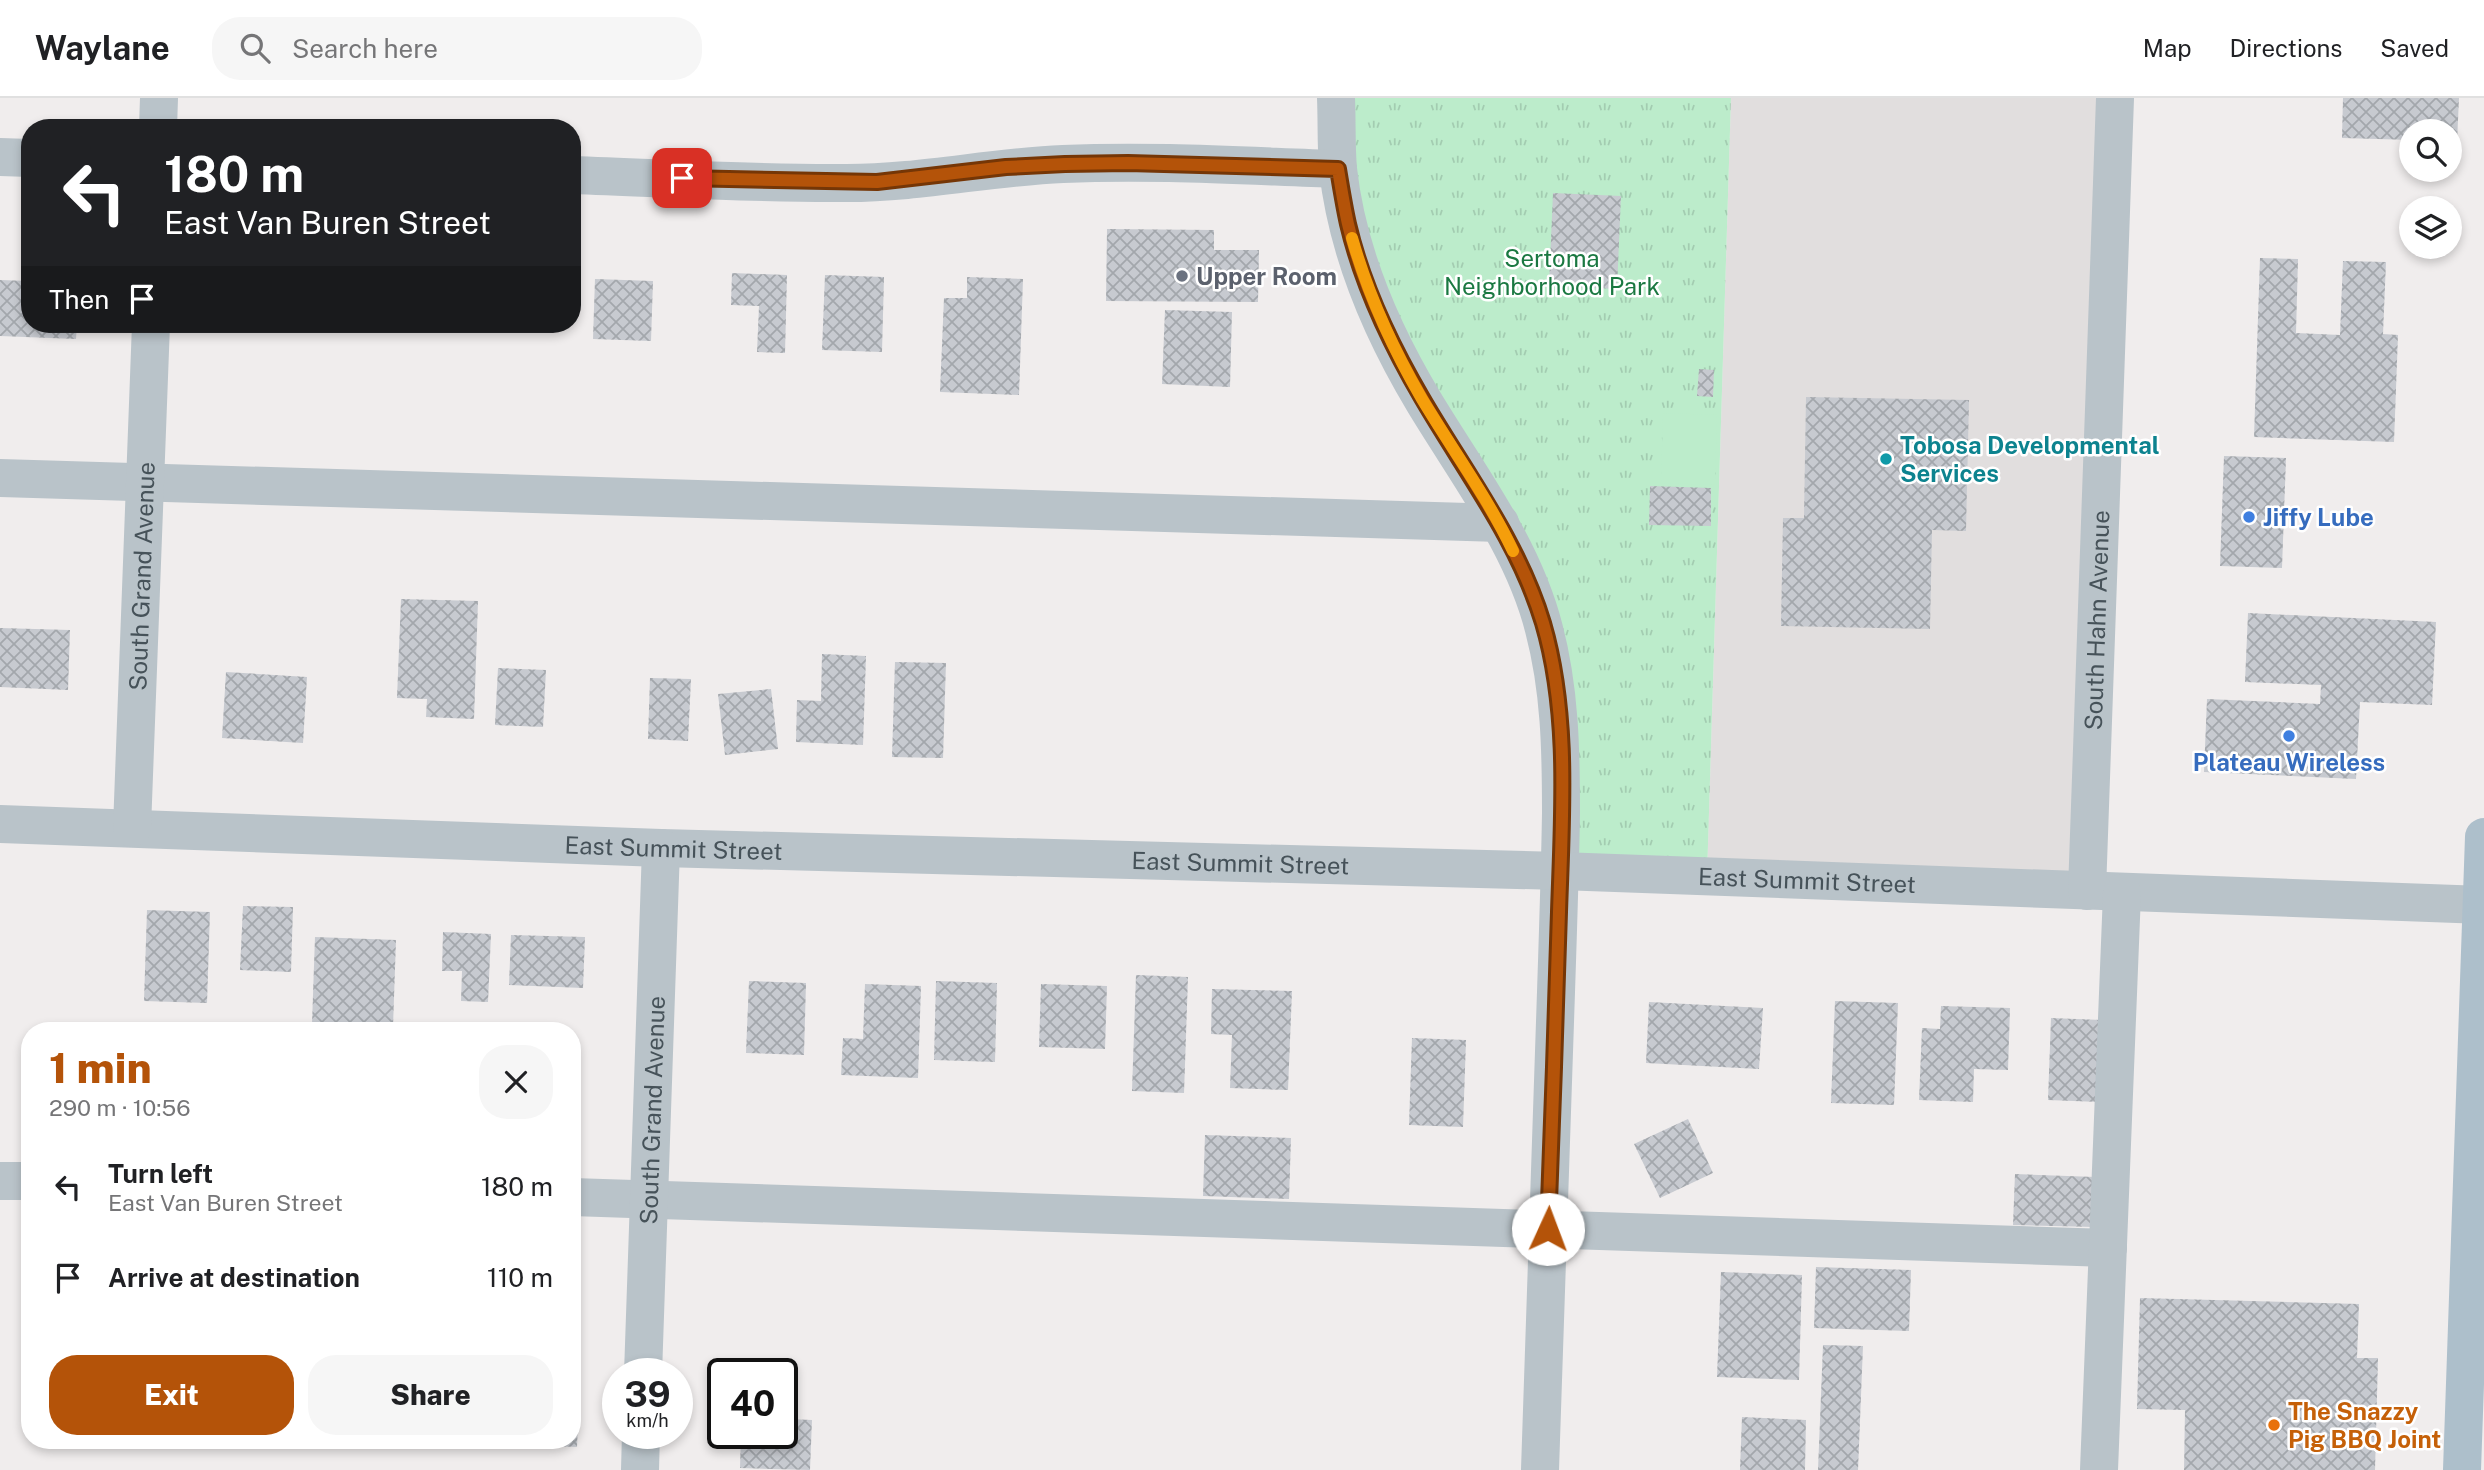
<!DOCTYPE html>
<html lang="en">
<head>
<meta charset="utf-8">
<style>
	:root { --surface:#fff; --page:#f6f6f6; --text:#202124; --muted:#757577; --line:#e0e0e0; --accent:#b45309 }
	body { margin:0; font-family:"Public Sans",sans-serif; background:var(--page); color:var(--text); height:100vh; display:flex; flex-direction:column; font-size:26px; white-space:nowrap }
	* { box-sizing:border-box; margin:0 }
	p { font-size:23px; color:var(--muted) }
	.icon { flex:none; width:38px; height:38px; fill:none; stroke:currentColor; stroke-width:2; stroke-linecap:round; stroke-linejoin:round }
	.map { position:relative; flex:1; overflow:hidden }
	.details { position:absolute; left:21px; top:924px; width:560px; height:427px; display:flex; flex-direction:column; background:var(--surface); border-radius:28px; box-shadow:0 4px 10px #0003 }
	.details>* { flex:none }
	.guide { position:absolute; left:21px; top:21px; width:560px; height:214px; border-radius:28px; box-shadow:0 4px 10px #0003; background:#202124; color:#fff; overflow:hidden }
	.buttons { position:absolute; left:2399px; top:21px; display:grid; gap:14px }
	.buttons a { display:grid; place-items:center; width:63px; height:63px; border-radius:50%; background:var(--surface); box-shadow:0 4px 10px #0003; font-size:35px }
	.speed { position:absolute; left:602px; top:1260px; display:flex; gap:14px; font-size:35px; font-weight:700; text-align:center }
	.speed>* { display:grid; place-content:center; width:91px; height:91px; border-radius:50%; background:var(--surface); box-shadow:0 4px 10px #0003; line-height:1 }
	.speed small { font-size:18px; font-weight:400 }
	.speed .limit { border:4px solid #111; border-radius:10px; background:#fff; color:#111 }
	.pin { position:absolute; display:grid; place-items:center; width:60px; height:60px; color:#fff; margin:-30px; border-radius:14px; box-shadow:0 4px 10px #0006 }
	.me { position:absolute; width:77px; margin:-38px; rotate:2deg; stroke-linejoin:round; filter:drop-shadow(0 0 5px #0008) }
	.turn { display:flex; align-items:center; gap:24px; height:147px; padding:0 28px; font-size:32px }
	.turn .icon { width:91px; height:91px; stroke-width:2.5 }
	.turn b { display:block; font-size:49px; line-height:60px }
	.then { display:flex; align-items:center; height:66px; padding:0 28px; background:#0003; gap:14px; font-size:26px }
	.round { display:grid; place-items:center; flex:none; width:74px; height:74px; border-radius:28px; background:var(--page) }
	.overview { display:flex; align-items:center; justify-content:space-between; height:119px; padding:0 28px }
	h1 { font-size:42px; font-weight:800; line-height:52px; color:var(--accent) }
	.action { display:flex; gap:14px; margin-top:auto; padding:14px 28px }
	.action a { flex:1; height:80px; border-radius:28px; background:var(--accent); color:#fff; font-size:28px; font-weight:800; line-height:80px; text-align:center }
	.action a+a { background:var(--page); color:var(--text) }
	ul { padding:0; list-style:none }
	li { display:flex; align-items:center; gap:21px; height:91px; padding:0 28px }
	li div { flex:1 }
	li b { display:block; font-size:26px }
	li em { font-style:normal }
	header { display:flex; align-items:center; gap:42px; box-sizing:border-box; height:98px; padding:0 35px; background:var(--surface); border-bottom:2px solid var(--line) }
	header strong { font-size:33px }
	nav { display:flex; gap:38px; margin-inline-start:auto; font-size:24px }
	.search { width:490px; height:63px; background:var(--page); display:flex; align-items:center; gap:18px; box-sizing:border-box; padding:0 24px; border-radius:28px; color:var(--muted); font-size:26px }
	.map>svg:first-child { display:block }
	.education { fill:#e1dede }
	.grass { fill:url(#grass-tufts) }
	.garden { fill:#bceccb }
	.building { fill:url(#building-cross-hatch) }
	.lines { fill:none; stroke-linecap:round; stroke-linejoin:round }
	.minor { stroke:#b9c3c9; stroke-width:38 }
	.major { stroke:#adbfcb; stroke-width:38 }
	.route-casing { stroke:#753606; stroke-width:18 }
	.route { stroke:#b45309; stroke-width:12 }
	.slow { stroke:#f59e0b; stroke-width:12 }
	.worship-dot { fill:#6b7280; stroke:#fff; stroke-width:2.5 }
	.culture-dot { fill:#0f9aa8; stroke:#fff; stroke-width:2.5 }
	.shop-dot { fill:#3f7fe0; stroke:#fff; stroke-width:2.5 }
	.food-dot { fill:#e8710a; stroke:#fff; stroke-width:2.5 }
	.labels { text-anchor:middle; dominant-baseline:central; stroke-width:5; stroke-linejoin:round; paint-order:stroke }
	.park-label { font-size:24px; fill:#1a7841; stroke:#fff }
	.worship-label { font-size:24px; font-weight:bold; fill:#5b616d; stroke:#fff; text-anchor:start }
	.culture-label { font-size:24px; font-weight:bold; fill:#0d838f; stroke:#fff; text-anchor:start }
	.shop-label { font-size:24px; font-weight:bold; fill:#366cbe; stroke:#fff; text-anchor:start }
	.street-label { font-size:24px; fill:#465259; stroke:#fff }
	.food-label { font-size:24px; font-weight:bold; fill:#c56008; stroke:#fff; text-anchor:start }
</style>
</head>
<body>
<header>
<strong>Waylane</strong>
<div class="search"><svg class="icon" aria-label="search" viewBox="0 0 24 24"><circle cx="10" cy="10" r="6"/><path d="M15 15l6 6"/></svg>Search here</div>
<nav><a>Map</a><a>Directions</a><a>Saved</a></nav>
</header>
<div class="map">
<svg width="2484" height="1372" viewBox="0 0 2484 1372">
	<defs>
		<pattern id="grass-tufts" width="24" height="20" patternUnits="userSpaceOnUse" patternTransform="scale(1.75)"><rect width="24" height="20" fill="#bceccb"/><path d="M3 7l-1-3M5 7V3M7 7l1-3M15 17l-1-3M17 17v-4M19 17l1-3" fill="none" stroke="#a3ccb1"/></pattern>
		<pattern id="building-cross-hatch" width="8" height="8" patternUnits="userSpaceOnUse" patternTransform="scale(1.75)"><rect width="8" height="8" fill="#c7cad0"/><path d="M0 0l8 8M0 8l8-8" fill="none" stroke="#a3a7ac"/></pattern>
	</defs>
	<rect width="100%" height="100%" fill="#f0eded"/>
	<path class="education" d="M1731 0H2115L2087 793 1707 779Z"/>
	<path class="grass" d="M1336 0H1731L1707 779 1560 773 1553 569 1383 225Z"/>
	<path class="garden" d="M1663 315 1717 317 1715 387 1661 385Z"/>
	<g class="building">
		<path d="M2343 0H2459L2457 44H2450V33H2412V42L2342 40Z"/>
		<path d="M1553 95 1621 98 1617 191 1549 188Z"/>
		<path d="M1107 131 1214 132V152H1259L1258 204 1106 203Z"/>
		<path d="M2260 160 2298 161 2296 235 2340 237 2343 163 2386 164 2383 236 2398 237 2394 344 2254 339Z"/>
		<path d="M732 175 787 177 785 255 757 254 759 208 731 207Z"/>
		<path d="M825 177 884 179 882 254 822 252Z"/>
		<path d="M967 179 1023 181 1019 297 940 294 944 200H967Z"/>
		<path d="M595 181 653 183 651 243 593 241Z"/>
		<path d="M0 182 30 183V226H77L76 241 0 238Z"/>
		<path d="M1165 212 1232 214 1230 289 1162 286Z"/>
		<path d="M1699 271 1714 272 1713 299 1697 298Z"/>
		<path d="M1806 299 1969 302 1966 433 1932 432 1930 531 1781 528 1783 420H1804Z"/>
		<path d="M2224 358 2286 360 2282 470 2220 468Z"/>
		<path d="M1650 388 1711 390V428L1649 427Z"/>
		<path d="M401 501 478 503 474 621 426 619 427 601 397 600Z"/>
		<path d="M2248 515 2436 524 2432 607 2360 604 2356 681 2204 674 2207 601 2320 606 2321 587 2245 584Z"/>
		<path d="M0 530 70 532 68 592 0 589Z"/>
		<path d="M822 556 866 558 863 647 796 644 797 602 821 603Z"/>
		<path d="M895 564 946 565 943 660 892 659Z"/>
		<path d="M498 570 546 572 543 629 495 627Z"/>
		<path d="M226 574 307 579 303 645 222 640Z"/>
		<path d="M650 580 691 581 688 643 648 641Z"/>
		<path d="M771 591 778 651 725 657 718 596Z"/>
		<path d="M243 808 293 809 291 874 240 872Z"/>
		<path d="M147 812 210 814 207 905 144 903Z"/>
		<path d="M443 834 491 836 488 904 461 903 462 873H442Z"/>
		<path d="M511 837 585 839 583 890 509 887Z"/>
		<path d="M315 839 396 842 393 929 312 926Z"/>
		<path d="M1136 877 1188 879 1184 995 1132 993Z"/>
		<path d="M749 883 806 885 804 957 746 955Z"/>
		<path d="M936 883 997 885 995 964 934 962Z"/>
		<path d="M865 886 921 888 918 980 841 977 843 940 863 941Z"/>
		<path d="M1041 886 1107 888 1105 951 1039 949Z"/>
		<path d="M1212 891 1292 893 1288 992 1230 990 1232 937 1211 936Z"/>
		<path d="M1835 903 1898 905 1894 1007 1831 1005Z"/>
		<path d="M1649 904 1763 910 1759 971 1646 965Z"/>
		<path d="M1941 908 2010 910 2008 972 1974 971 1973 1004 1919 1002 1922 930 1940 931Z"/>
		<path d="M2051 920 2102 922 2099 1004 2048 1002Z"/>
		<path d="M1412 940 1466 942 1463 1029 1409 1027Z"/>
		<path d="M1688 1021 1713 1075 1660 1100 1634 1046Z"/>
		<path d="M572 1032H576L575 1056H572Z"/>
		<path d="M1205 1037 1291 1040 1289 1101 1203 1098Z"/>
		<path d="M28 1039H30V1061H26Z"/>
		<path d="M2015 1076 2096 1079 2095 1129 2013 1127Z"/>
		<path d="M1816 1169 1911 1172 1909 1233 1814 1230Z"/>
		<path d="M1721 1174 1802 1177 1799 1282 1717 1279Z"/>
		<path d="M2140 1200 2359 1206 2357 1260H2378L2375 1372H2184L2185 1312 2137 1311Z"/>
		<path d="M1823 1247 1863 1248 1858 1372H1818Z"/>
		<path d="M572 1277H580L577 1349 550 1348V1342H572Z"/>
		<path d="M782 1300H790L789 1321 812 1322 810 1372 740 1370 741 1335H782Z"/>
		<path d="M1742 1319 1806 1322 1805 1372H1740Z"/>
	</g>
	<g class="lines">
		<g class="minor">
			<path d="M1336 0C1337 24 1336 48 1338 71 1347 153 1382 234 1424 304 1468 377 1523 448 1544 531 1560 592 1561 652 1561 715 1560 775 1558 834 1556 894 1551 1053 1545 1213 1540 1372"/>
			<path d="M158 30 159 0"/>
			<path d="M0 59 30 60"/>
			<path d="M572 77C664 80 756 86 847 85 919 85 991 69 1063 66 1155 62 1247 68 1338 71"/>
			<path d="M0 380 1500 425"/>
			<path id="s1" d="M0 726 661 750 1560 773 2484 807"/>
			<path id="s2" d="M132 730 151 226"/>
			<path id="s3" d="M2087 793 2115 0"/>
			<path d="M0 1083H30"/>
			<path d="M572 1099 2108 1150"/>
			<path id="s4" d="M643 1276 661 750"/>
			<path d="M640 1372 641 1335"/>
			<path d="M2099 1372 2122 795"/>
		</g>
		<path class="major" d="M2462 1372 2484 739"/>
	</g>
	<g class="lines">
		<g class="route-casing">
			<path id="route" d="M682 80 877 84 1006 69 1065 66 1128 65 1338 71C1341 89 1344 108 1348 126 1362 186 1391 247 1422 300 1465 374 1518 442 1543 525 1570 617 1562 719 1559 814 1556 920 1552 1025 1548 1131"/>
		</g>
		<use href="#route" class="route"/>
		<path class="slow" d="M1352 140C1368 196 1393 251 1422 301 1452 351 1488 400 1513 453"/>
	</g>
	<circle class="worship-dot" cx="1182" cy="178" r="7"/>
	<circle class="culture-dot" cx="1886" cy="361" r="7"/>
	<g class="shop-dot">
		<circle cx="2249" cy="419" r="7"/>
		<circle cx="2289" cy="638" r="7"/>
	</g>
	<circle class="food-dot" cx="2274" cy="1327" r="7"/>
	<g class="labels">
		<g class="park-label">
			<text x="1552" y="160">Sertoma<tspan x="1552" dy="28">Neighborhood Park</tspan></text>
		</g>
		<g class="worship-label">
			<text x="1196" y="178">Upper Room</text>
		</g>
		<g class="culture-label">
			<text x="1900" y="347">Tobosa Developmental<tspan x="1900" dy="28">Services</tspan></text>
		</g>
		<g class="shop-label">
			<text x="2263" y="419">Jiffy Lube</text>
			<text x="2289" y="664" text-anchor="middle">Plateau Wireless</text>
		</g>
		<g class="street-label">
			<text stroke="none"><textPath href="#s2" startOffset="252">South Grand Avenue</textPath></text>
			<text stroke="none"><textPath href="#s3" startOffset="271">South Hahn Avenue</textPath></text>
			<text stroke="none"><textPath href="#s1" startOffset="674">East Summit Street</textPath></text>
			<text stroke="none"><textPath href="#s1" startOffset="1241">East Summit Street</textPath></text>
			<text stroke="none"><textPath href="#s1" startOffset="1808">East Summit Street</textPath></text>
			<text stroke="none"><textPath href="#s4" startOffset="264">South Grand Avenue</textPath></text>
		</g>
		<g class="food-label">
			<text x="2288" y="1313">The Snazzy<tspan x="2288" dy="28">Pig BBQ Joint</tspan></text>
		</g>
	</g>
</svg>
<div class="buttons">
<a><svg class="icon" aria-label="search" viewBox="0 0 24 24"><circle cx="10" cy="10" r="6"/><path d="M15 15l6 6"/></svg></a>
<a><svg class="icon" aria-label="layers" viewBox="0 0 24 24"><path d="M12 4l9 5-9 5-9-5zM3 14l9 5 9-5"/></svg></a>
</div>
<div class="speed"><div>39<small>km/h</small></div><div class="limit">40</div></div>
<div class="pin" style="left:682px;top:80px;background:#d93025"><svg class="icon" aria-label="arrive" viewBox="0 0 24 24"><path d="M6 21V4h12l-3 4 3 4H6"/></svg></div>
<svg class="me" style="left:1548px;top:1131px" viewBox="-20 -20 40 40"><circle r="19" fill="#fff"/><path d="M0-13L10 11 0 6-10 11z" fill="#b45309"/></svg>
<div class="guide">
<div class="turn"><svg class="icon" aria-label="left" viewBox="0 0 24 24"><path d="M17 20v-9H6M10 6l-5 5 5 5"/></svg><div><b>180 m</b>East Van Buren Street</div></div>
<div class="then">Then<svg class="icon" aria-label="arrive" viewBox="0 0 24 24"><path d="M6 21V4h12l-3 4 3 4H6"/></svg></div>
</div>
<section class="details">
<div class="overview"><div><h1>1 min</h1><p>290 m · 10:56</p></div><a class="round"><svg class="icon" aria-label="close" viewBox="0 0 24 24"><path d="M6 6l12 12M18 6L6 18"/></svg></a></div>
<ul>
<li><svg class="icon" aria-label="left" viewBox="0 0 24 24"><path d="M17 20v-9H6M10 6l-5 5 5 5"/></svg><div><b>Turn left</b><p>East Van Buren Street</p></div><em>180 m</em></li>
<li><svg class="icon" aria-label="arrive" viewBox="0 0 24 24"><path d="M6 21V4h12l-3 4 3 4H6"/></svg><div><b>Arrive at destination</b></div><em>110 m</em></li>
</ul>
<div class="action"><a>Exit</a><a>Share</a></div>
</section>
</div>
</body>
</html>
